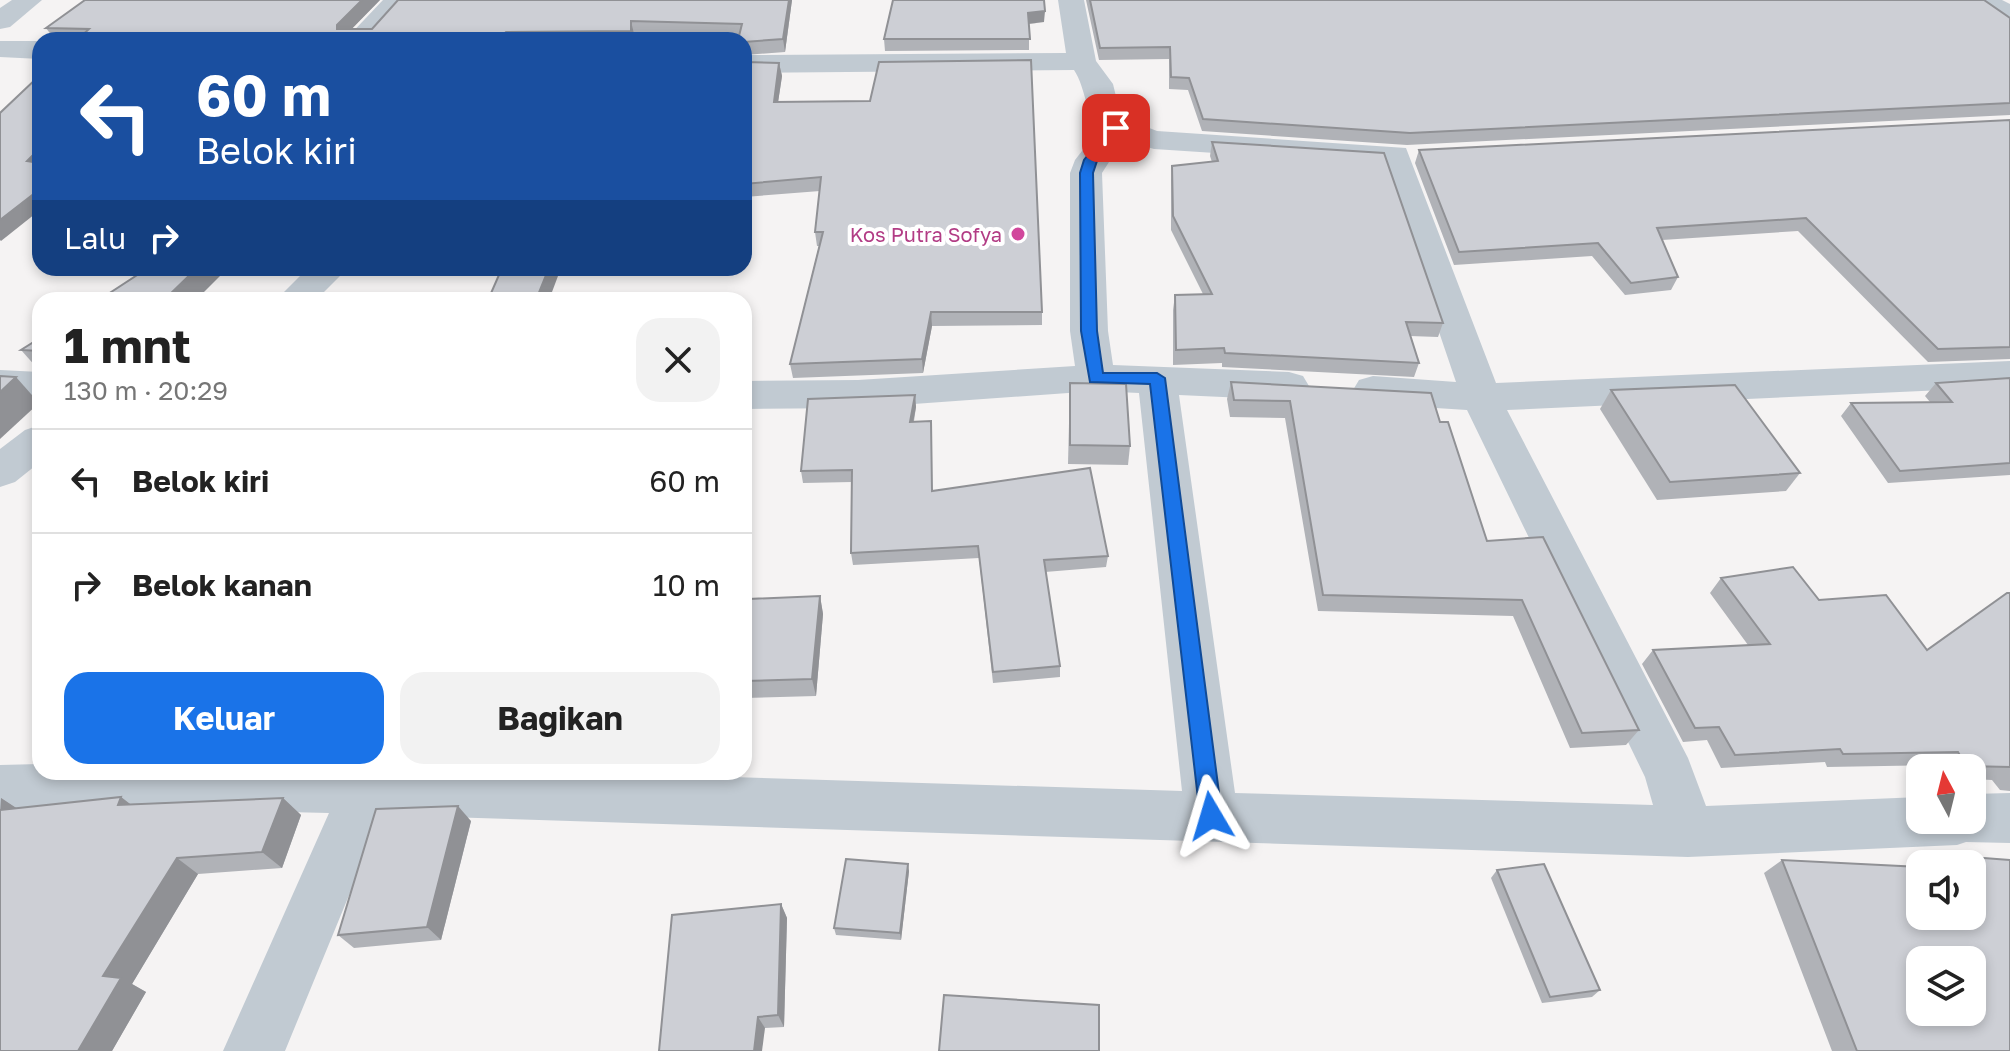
<!DOCTYPE html>
<html lang="id">
<head>
<meta charset="utf-8">
<style>
	:root { --surface:#fff; --page:#f2f2f2; --text:#222; --muted:#767676; --line:#e0e0e0; --accent:#1a73e8 }
	body { margin:0; font-family:"Golos Text",sans-serif; background:var(--page); color:var(--text); height:100vh; display:flex; flex-direction:column; font-size:30px; white-space:nowrap }
	* { box-sizing:border-box; margin:0 }
	p { font-size:26px; color:var(--muted) }
	.icon { flex:none; width:44px; height:44px; fill:none; stroke:currentColor; stroke-width:2; stroke-linecap:round; stroke-linejoin:round }
	.map { position:relative; flex:1; overflow:hidden }
	.details { position:absolute; left:32px; top:292px; width:720px; height:488px; display:flex; flex-direction:column; background:var(--surface); border-radius:24px; box-shadow:0 4px 12px #0003 }
	.details>* { flex:none }
	.hud { position:absolute; left:32px; top:32px; width:720px; height:244px; border-radius:24px; box-shadow:0 4px 12px #0003; background:#1a4fa0; color:#fff; overflow:hidden }
	.needle { width:52px; rotate:353deg }
	.buttons { position:absolute; left:1906px; top:754px; display:grid; gap:16px }
	.buttons a { display:grid; place-items:center; width:80px; height:80px; border-radius:16px; background:var(--surface); box-shadow:0 4px 12px #0003; font-size:40px }
	.pin { position:absolute; display:grid; place-items:center; width:68px; height:68px; color:#fff; margin:-34px; border-radius:16px; box-shadow:0 4px 12px #0006 }
	.me { position:absolute; width:88px; margin:-44px; rotate:353deg; stroke-linejoin:round; filter:drop-shadow(0 0 6px #0008) }
	.turn { display:flex; align-items:center; gap:28px; height:168px; padding:0 32px; font-size:36px }
	.turn .icon { width:104px; height:104px; stroke-width:2.5 }
	.turn b { display:block; font-size:56px; line-height:68px }
	.then { display:flex; align-items:center; height:76px; padding:0 32px; background:#0003; gap:16px; font-size:30px }
	.round { display:grid; place-items:center; flex:none; width:84px; height:84px; border-radius:24px; background:var(--page) }
	.headline { display:flex; align-items:center; justify-content:space-between; height:136px; padding:0 32px }
	h1 { font-size:48px; font-weight:700; line-height:60px }
	.action { display:flex; gap:16px; margin-top:auto; padding:16px 32px }
	.action a { flex:1; height:92px; border-radius:24px; background:var(--accent); color:#fff; font-size:32px; font-weight:700; line-height:92px; text-align:center }
	.action a+a { background:var(--page); color:var(--text) }
	ul { padding:0; list-style:none }
	li { display:flex; align-items:center; gap:24px; height:104px; padding:0 32px; border-top:2px solid var(--line) }
	li div { flex:1 }
	li b { display:block; font-size:30px }
	li em { font-style:normal }
	.map>svg:first-child { display:block }
	.lines { fill:none; stroke-linecap:round; stroke-linejoin:round }
	.minor { fill:#c1cad2; fill-rule:evenodd }
	.wall { fill:#b0b2b7; fill-rule:evenodd }
	.shaded-wall { fill:#909195 }
	.building { fill:#cdcfd5; stroke:#909195; stroke-width:2; fill-rule:evenodd }
	.route { fill:#1a73e8; stroke:#114b97; stroke-width:2 }
	.hotel-dot { fill:#d1479c; stroke:#fff; stroke-width:3 }
	.labels { text-anchor:middle; dominant-baseline:central; stroke-width:8; stroke-linejoin:round; paint-order:stroke }
	.far-hotel-label { font-size:20px; fill:#b23c85; stroke:#fff; text-anchor:end }
</style>
</head>
<body>
<div class="map">
<svg width="2010" height="1051" viewBox="0 0 2010 1051">
	<rect width="100%" height="100%" fill="#f5f3f3"/>
	<g class="lines">
		<g class="minor">
			<path d="M12 0H42L10 27 0 29V8Z"/>
			<path d="M383 0H411L375 40H345Z"/>
			<path d="M1058 0H1084L1096 61 1113 84 1121 117 1157 131 1406 148 1496 383 2010 361V387L1507 410 1688 758 1706 806 1920 797V820H1972V794L2010 793V843L1966 842 1957 845 1688 857 382 815 285 1051H223L329 813 167 809 0 813V765L40 764V772H567L1182 791 1139 393 1096 391 858 408 744 409V381L858 380 1075 366 1070 331V173L1075 160 1099 129C1085 113 1086 88 1074 70L744 73V55L1066 53ZM1123 140 1154 149 1382 164 1456 382 1373 376 1359 380 1353 390 1359 400 1373 404 1467 410 1645 777 1653 805 1235 793 1179 395 1289 400 1303 396 1309 386 1303 376 1289 372 1113 365 1108 331 1102 173Z"/>
			<path d="M1967 0H2002L2010 4V22L1971 6Z"/>
			<path d="M0 41H40V59L0 57Z"/>
			<path d="M308 268H348L316 300H276Z"/>
			<path d="M0 370 40 372V400L0 396Z"/>
			<path d="M40 425V462L15 482 0 487V449L25 430Z"/>
		</g>
	</g>
	<g class="wall">
		<path d="M85 0H380L351 29H372L792 0 785 52 744 55V40L738 37 634 34V40H55L46 28Z"/>
		<path d="M1086 0H1984L2010 18V115L1407 145 1202 131 1188 90 1169 89V59L1099 60Z"/>
		<path d="M1044 22 1029 24V50L885 51 884 39Z"/>
		<path d="M744 62 779 63 782 76 778 102 1042 312V325L932 326 923 373 793 378 790 364 819 246H817L815 232 820 191 744 197Z"/>
		<path d="M2010 120V359L1928 362 1798 231 1662 240 1678 277 1671 290 1625 295 1592 256 1454 265 1415 163 1419 150Z"/>
		<path d="M1212 142 1443 323 1438 337 1410 336 1419 363 1414 377 1222 367V363L1173 365V310L1175 295 1203 294 1171 230V180L1172 166 1212 162 1210 156Z"/>
		<path d="M40 338V369H38L21 350Z"/>
		<path d="M2010 378V475L1888 483 1841 416 1851 403 1930 402 1925 396 1936 383Z"/>
		<path d="M1231 382 1440 422 1487 541 1639 730 1626 745 1570 748 1513 616 1318 611 1285 418 1230 417 1227 399Z"/>
		<path d="M1070 383 1130 446 1128 465 1068 464Z"/>
		<path d="M1611 390 1800 473 1786 491 1657 500 1600 409Z"/>
		<path d="M915 395 916 407 914 421 932 433V491L1108 556 1106 567 1045 572 1060 666V677L993 683 979 558 853 565 851 553 852 482 803 483 801 471Z"/>
		<path d="M1721 578 1819 600 1927 650 2010 593V791L2000 790 1992 780 1972 779V768H1943L1941 765 1827 767 1825 762 1721 768 1707 740 1683 742 1642 664 1653 650 1748 645 1710 593Z"/>
		<path d="M820 596 823 614 816 696 744 698V639Z"/>
		<path d="M121 797 130 804 283 798 301 815 282 868 198 874 132 984 146 992 112 1051H0L1 798 16 808Z"/>
		<path d="M471 821 441 940 354 948 338 935Z"/>
		<path d="M1931 854 2010 860V1051H1832L1764 873 1782 860 1911 867ZM1920 864H1972L1920 916Z"/>
		<path d="M1497 870 1600 990 1592 997 1542 1003 1491 878Z"/>
		<path d="M909 871 901 940 836 935 834 928Z"/>
		<path d="M781 904 787 918 784 1027 765 1028 659 1051Z"/>
	</g>
	<g class="shaded-wall">
		<path d="M362 0H380L343 38 337 29V25Z"/>
		<path d="M789 0H792L785 52 783 39Z"/>
		<path d="M1045 11 1044 22 1028 24V13Z"/>
		<path d="M631 21 634 34V40L631 31Z"/>
		<path d="M779 63 782 76 776 116 774 102Z"/>
		<path d="M40 148V172L27 161Z"/>
		<path d="M40 189V210L1 241 0 240V220Z"/>
		<path d="M197 268H223L225 271 196 300H164Z"/>
		<path d="M549 268H561L549 300H536Z"/>
		<path d="M931 312 932 326 923 373 922 359Z"/>
		<path d="M16 377 39 403 0 439V392Z"/>
		<path d="M915 395 916 407 911 434 910 422Z"/>
		<path d="M820 596 823 614 816 696 812 679Z"/>
		<path d="M121 797 143 814 118 805Z"/>
		<path d="M1 798 27 815 0 814Z"/>
		<path d="M283 798 301 815 282 868 262 852Z"/>
		<path d="M458 806 471 821 441 940 427 927Z"/>
		<path d="M177 858 198 874 132 984 146 992 112 1051H78L103 976Z"/>
		<path d="M908 864 909 871 901 940 900 933Z"/>
		<path d="M781 904 787 918 784 1027 778 1015Z"/>
		<path d="M758 1017 765 1028 762 1051H754Z"/>
	</g>
	<g class="building">
		<path d="M85 0H362L337 25V29H372L398 0H789L783 39 744 42V40H738L742 24 631 21V31L506 32 503 35 442 33 440 36 427 37 425 40H77L89 29 46 28Z"/>
		<path d="M893 0H1044L1045 11 1028 13 1030 39H884Z"/>
		<path d="M1090 0H1984L2010 18V103L1410 133 1203 119 1189 78 1171 77 1170 47 1100 48Z"/>
		<path d="M1031 60 1042 312H931L922 359 790 364 823 232H815L821 177 744 184V62L779 63 774 102 870 101 879 62Z"/>
		<path d="M40 75V148L27 161 40 163V189L0 220V113Z"/>
		<path d="M2010 120V347L1938 349 1806 218 1657 228 1678 277 1631 283 1598 243 1459 252 1419 150Z"/>
		<path d="M1212 142 1384 153 1443 323 1406 322 1419 363 1225 353 1224 348 1176 350 1175 295 1212 294 1173 216 1172 166 1218 161Z"/>
		<path d="M148 268H197L164 300H99Z"/>
		<path d="M502 268H549L536 300H488Z"/>
		<path d="M40 338V351L21 350Z"/>
		<path d="M0 376 16 377 0 392Z"/>
		<path d="M2010 378V463L1900 471 1851 403 1952 402 1936 383Z"/>
		<path d="M1231 382 1431 393 1440 422H1448L1487 541 1543 537 1639 730 1582 733 1522 600 1323 595 1290 401 1234 400Z"/>
		<path d="M1070 383 1126 384 1130 446 1070 445Z"/>
		<path d="M1735 385 1800 473 1670 482 1611 390Z"/>
		<path d="M915 395 910 422 931 421 932 491 1090 468 1108 556 1044 560 1060 666 993 672 978 546 851 553 852 470 801 471 808 399Z"/>
		<path d="M1793 567 1819 600 1886 595 1927 650 2007 593H2010V767L1966 766 1958 752 1843 754 1840 749 1735 755 1719 727 1695 728 1653 650 1770 644 1721 578Z"/>
		<path d="M820 596 812 679 744 681V639L749 599Z"/>
		<path d="M121 797 118 805 283 798 262 852 177 858 103 976 121 978 78 1051H0V810Z"/>
		<path d="M458 806 427 927 338 935 376 809Z"/>
		<path d="M1931 854 2010 860V1051H1857L1782 860 1920 867V916H1972V864H1935ZM1920 960H1972V1012H1920Z"/>
		<path d="M846 859 908 864 900 933 834 928Z"/>
		<path d="M1544 864 1600 990 1550 997 1497 870Z"/>
		<path d="M781 904 778 1015 758 1017 754 1051H659L672 915Z"/>
		<path d="M944 995 1099 1005V1051H939Z"/>
	</g>
	<path class="route" d="M1112 125 1123 128 1097 161 1093 173 1097 331 1103 373H1157L1165 378 1222 816 1218 824 1211 827 1203 824 1200 816 1150 384 1090 382 1081 331 1080 173 1084 160Z"/>
	<circle class="hotel-dot" cx="1018" cy="234" r="8"/>
	<g class="labels">
		<g class="far-hotel-label">
			<text x="1002" y="234">Kos Putra Sofya</text>
		</g>
	</g>
</svg>
<div class="buttons">
<a><svg class="needle" viewBox="-14 -14 28 28"><path d="M0-13l5 13h-10z" fill="#e53935"/><path d="M0 13l5-13h-10z" fill="#767676"/></svg></a>
<a><svg class="icon" aria-label="sound" viewBox="0 0 24 24"><path d="M4 9h4l5-4v14l-5-4H4zM17 9q2 3 0 6"/></svg></a>
<a><svg class="icon" aria-label="layers" viewBox="0 0 24 24"><path d="M12 4l9 5-9 5-9-5zM3 14l9 5 9-5"/></svg></a>
</div>
<div class="pin" style="left:1116px;top:128px;background:#d93025"><svg class="icon" aria-label="arrive" viewBox="0 0 24 24"><path d="M6 21V4h12l-3 4 3 4H6"/></svg></div>
<svg class="me" style="left:1211px;top:816px" viewBox="-20 -20 40 40"><path d="M0-17L14 15 0 8-14 15z" fill="#1a73e8" stroke="#fff" stroke-width="4"/></svg>
<div class="hud">
<div class="turn"><svg class="icon" aria-label="left" viewBox="0 0 24 24"><path d="M17 20v-9H6M10 6l-5 5 5 5"/></svg><div><b>60 m</b>Belok kiri</div></div>
<div class="then">Lalu<svg class="icon" aria-label="right" viewBox="0 0 24 24"><path d="M7 20v-9h11M14 6l5 5-5 5"/></svg></div>
</div>
<section class="details">
<div class="headline"><div><h1>1 mnt</h1><p>130 m · 20:29</p></div><a class="round"><svg class="icon" aria-label="close" viewBox="0 0 24 24"><path d="M6 6l12 12M18 6L6 18"/></svg></a></div>
<ul>
<li><svg class="icon" aria-label="left" viewBox="0 0 24 24"><path d="M17 20v-9H6M10 6l-5 5 5 5"/></svg><div><b>Belok kiri</b></div><em>60 m</em></li>
<li><svg class="icon" aria-label="right" viewBox="0 0 24 24"><path d="M7 20v-9h11M14 6l5 5-5 5"/></svg><div><b>Belok kanan</b></div><em>10 m</em></li>
</ul>
<div class="action"><a>Keluar</a><a>Bagikan</a></div>
</section>
</div>
</body>
</html>
